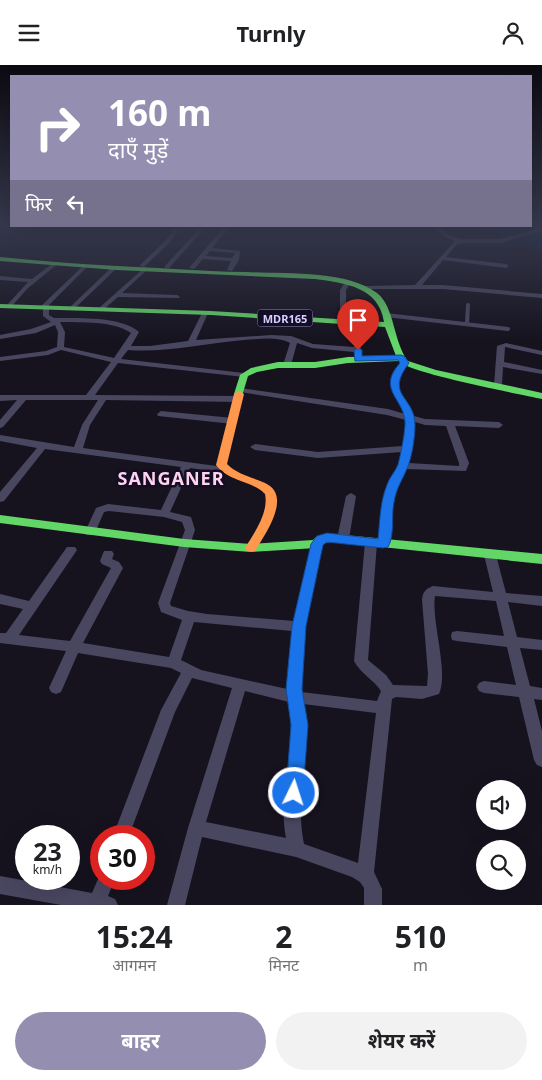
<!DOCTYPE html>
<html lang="hi">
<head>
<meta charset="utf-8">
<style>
	:root { --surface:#fff; --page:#f2f2f2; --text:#202124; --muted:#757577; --accent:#948eb1 }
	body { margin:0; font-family:"Noto Sans","Noto Sans Devanagari",sans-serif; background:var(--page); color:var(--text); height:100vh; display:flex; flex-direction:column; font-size:19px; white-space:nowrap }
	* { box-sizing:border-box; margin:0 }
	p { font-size:16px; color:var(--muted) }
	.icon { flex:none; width:28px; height:28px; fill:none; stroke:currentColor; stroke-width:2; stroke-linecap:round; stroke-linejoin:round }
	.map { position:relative; height:840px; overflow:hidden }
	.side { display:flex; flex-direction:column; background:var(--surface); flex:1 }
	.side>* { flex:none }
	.hud { position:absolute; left:10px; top:10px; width:522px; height:152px; border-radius:0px; box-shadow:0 5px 20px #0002; background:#948eb1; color:#fff; overflow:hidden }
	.buttons { position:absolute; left:476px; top:715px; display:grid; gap:10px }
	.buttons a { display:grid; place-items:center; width:50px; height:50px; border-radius:50%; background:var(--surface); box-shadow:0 5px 20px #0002; font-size:25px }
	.speed { position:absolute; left:15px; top:760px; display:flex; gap:10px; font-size:25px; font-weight:700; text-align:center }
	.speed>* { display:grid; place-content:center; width:65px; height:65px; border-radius:50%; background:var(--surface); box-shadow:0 5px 20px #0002; line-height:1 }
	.speed small { font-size:12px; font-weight:400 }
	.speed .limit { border:8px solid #d22; background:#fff; color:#111 }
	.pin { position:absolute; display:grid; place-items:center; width:42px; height:42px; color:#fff; margin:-51px -21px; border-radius:50% 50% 50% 0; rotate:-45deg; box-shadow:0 0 5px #0007 }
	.pin .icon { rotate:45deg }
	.me { position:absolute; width:55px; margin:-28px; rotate:4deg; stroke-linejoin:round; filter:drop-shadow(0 0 4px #0008) }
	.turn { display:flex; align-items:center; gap:18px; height:105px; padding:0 15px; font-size:22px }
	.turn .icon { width:65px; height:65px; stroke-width:2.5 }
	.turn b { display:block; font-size:35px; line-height:42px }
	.then { display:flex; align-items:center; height:48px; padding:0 15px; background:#0003; gap:10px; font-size:19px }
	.eta { display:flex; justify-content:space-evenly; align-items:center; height:85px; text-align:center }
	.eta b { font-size:30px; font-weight:700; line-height:35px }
	.primary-button { display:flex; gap:10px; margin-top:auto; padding:10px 15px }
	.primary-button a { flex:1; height:58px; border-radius:30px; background:var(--accent); color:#fff; font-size:20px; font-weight:700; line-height:58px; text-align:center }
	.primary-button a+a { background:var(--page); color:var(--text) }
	header { display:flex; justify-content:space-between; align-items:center; height:65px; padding:0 15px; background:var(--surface); font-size:22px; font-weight:700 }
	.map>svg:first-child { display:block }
	.water { fill:#081a41 }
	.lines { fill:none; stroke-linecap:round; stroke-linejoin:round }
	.lane { stroke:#494760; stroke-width:4 }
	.street { fill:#494760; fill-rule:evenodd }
	.fast { fill:#63d668; fill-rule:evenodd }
	.slow { fill:#ff974d; fill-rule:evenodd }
	.route { fill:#1a73e8; stroke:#114b97 }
	.labels { text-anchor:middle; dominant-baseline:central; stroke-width:5; stroke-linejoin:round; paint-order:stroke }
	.shield { fill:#120d25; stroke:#9d96be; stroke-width:1 }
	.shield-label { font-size:11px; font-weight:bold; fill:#d8d1ff }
	.district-label { font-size:18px; font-weight:bold; letter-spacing:1px; fill:#ffd3ed; stroke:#120d25 }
</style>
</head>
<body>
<header><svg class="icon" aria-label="menu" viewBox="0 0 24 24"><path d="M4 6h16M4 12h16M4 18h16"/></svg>Turnly<svg class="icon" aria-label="person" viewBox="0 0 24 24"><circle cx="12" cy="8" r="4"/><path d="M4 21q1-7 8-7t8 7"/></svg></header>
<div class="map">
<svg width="542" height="840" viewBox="0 0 542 840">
	<rect width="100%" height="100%" fill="#16131f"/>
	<path class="water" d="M531 159H542V185L473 161H531Z"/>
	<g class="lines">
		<g class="lane">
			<path d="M386 250 508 264"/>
			<path d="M467 259 468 240"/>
		</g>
		<g class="street">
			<path d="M201 161H239L229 163 212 183 240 186 239 195 232 206 227 205 231 196 203 194 194 204 189 203 223 163 204 164 169 203H165V201L198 165H179L170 177 144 202 139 201 166 175 175 163ZM210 186 235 188 232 193 206 191Z"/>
			<path d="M432 161H438L451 171 461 174H500L542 162V166L500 178H461L457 179 446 192 506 199 509 201 506 203 443 195 422 220H443L542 229V233L443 224H363V222L365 221 415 220 455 176 447 173Z"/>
			<path d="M53 198 56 200 55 201 27 224 11 242H7V240L28 217 0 215V211L32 214Z"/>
			<path d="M84 200 86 201V203L49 240V250L54 253C76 253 122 251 139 267L131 281H150L188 276 202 248 205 246 208 248 196 275 271 270 291 271 313 279 354 282V258L357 256 360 258 361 292H355L354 287 312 283 297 278 291 300 287 302 283 300 290 278C277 271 259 274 244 275 207 278 165 288 128 285L121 294 244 308 248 310 244 312 118 298 95 330 239 331 243 334 239 337 106 335 90 360 83 383 224 402 229 405 224 408 190 403 170 447 191 452 195 465 170 538 171 541 188 546 207 549 294 556 311 479 313 476H321L323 479C310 526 298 578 301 627L377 636 381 626C373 614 361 609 354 596L365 478 367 475H375L377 478 368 595 386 610 393 620 427 621 428 609 422 535C423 527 425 524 433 521L493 527 484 490 486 487H494L496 490 506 528 542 531V541L508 537 517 572 542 575V585L520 583 530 621 542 623V635L534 634 542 666V702L537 700 534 695 519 632 484 628 479 626 477 622 479 618 484 616 516 620 507 582 457 576 452 575 451 571 452 567 457 566 504 571 496 536 435 531C431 556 449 607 439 629L422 634 396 632 392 634 374 807 382 824V840H364V823L360 817 352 812 296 792 202 772 185 840H167L188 763 232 623 192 613 175 647 129 771H113L161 645 181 608 171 603 78 588 61 627 56 629 51 627 49 623 66 586 0 578V568H6L23 544 0 539V529L29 536 67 482H75L77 485 19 570 70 576 111 503 102 499 100 496 104 486H112L114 489 112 494 119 497 123 503 83 578 169 592 182 555 161 547 158 538 185 465 182 457 164 452 109 446 104 447 94 470H86L85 467 96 443 108 439 161 445 181 402 45 384 4 436 0 437V427L37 383 0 376V370L74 382 82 360 98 335H26L3 362 0 363V355L17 335 0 336V330H86L111 297 61 285 48 290 0 296V292L46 286 57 282 58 267 55 260 36 268 0 274V270L31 264 51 257 43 251V243L41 241ZM60 257C82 258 112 255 131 268L114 293 64 282 65 267ZM194 557 292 566 287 624 201 605 181 595ZM245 626 289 637C297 682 277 728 286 773L206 757ZM303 639 376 648 358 798 304 779C294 732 313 685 303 639Z"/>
			<path d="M112 202 117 203 74 244H70V242Z"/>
			<path d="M145 202 148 204 147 205 122 228 177 230 180 232 179 233 118 232 103 245H99V243Z"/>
			<path d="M347 216 350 218 346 225V257L343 259 340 257V225L345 217Z"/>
			<path d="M506 278 542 286V290L505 282 504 297 542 305V309L503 302 502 320 501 322H495L494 320 497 281Z"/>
			<path d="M402 296H408L409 298C387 326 405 325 414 351L425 354 499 357 503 360 499 363 455 361 469 398 466 406 406 404C393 429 391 451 389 479L387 482H379L377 479C380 460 381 442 387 424 391 411 399 401 402 387L318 393 255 385 250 382 255 379 318 387 403 381 406 355 387 350 240 327 236 325 240 323 388 344 405 349C397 323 378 323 402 296ZM415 357 425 360 446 361 459 398V401L409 398Z"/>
			<path d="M161 346 233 353 237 356 233 359 158 351 157 349Z"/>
			<path d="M351 428 356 431 349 474 347 477H339L337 474 346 431Z"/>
			<path d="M101 807V814H115L108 831 115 834 118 840H61L0 829V811L92 828Z"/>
		</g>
		<g class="fast">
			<path d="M0 192C58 198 116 201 175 204 199 205 223 207 247 207 283 209 347 205 377 228 395 242 393 277 408 296L436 305 542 328V334C520 329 408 308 399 296L348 298 315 303H278L257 307 248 311 242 331H236L234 329 240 310 251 303 278 297H315L348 292 396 291 385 262 211 250 0 243V239L211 246 384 257C379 222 345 218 315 214L117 205 0 196Z"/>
			<path d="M0 450 184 474 251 479 313 475 317 471 334 469 542 489V499L334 477 325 478 321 482 317 483 251 487 184 482 0 458Z"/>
		</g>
		<path class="slow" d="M239 326 244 329 227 399C238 410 252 412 265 418 293 431 265 469 255 486H247L245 483C254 468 269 448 265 429 251 415 229 417 216 400L234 329Z"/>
	</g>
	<linearGradient id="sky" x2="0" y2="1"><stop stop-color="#0c0a11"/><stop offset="0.58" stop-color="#36394d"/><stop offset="1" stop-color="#36394d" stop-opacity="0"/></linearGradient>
	<rect width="542" height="276" fill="url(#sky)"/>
	<path class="route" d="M358 282 362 285V291L401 290 404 291 409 298C384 331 415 331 415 360 415 372 412 391 408 401 403 414 396 423 394 437 391 450 395 470 388 482L383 483 327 477 323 480 306 561 302 624 308 660 303 728 301 735 294 737 288 735 286 728 291 660 286 624 292 561 311 479 317 471 327 468 378 474C380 456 380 437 387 420 389 413 395 407 398 400 401 388 404 373 405 361 407 334 375 326 400 298L398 295 355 296 354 285Z"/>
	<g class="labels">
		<rect class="shield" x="257.5" y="244.5" width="55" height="17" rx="4"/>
		<g class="shield-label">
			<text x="285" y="253">MDR165</text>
		</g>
		<g class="district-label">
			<text x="171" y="413">SANGANER</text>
		</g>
	</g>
</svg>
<div class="buttons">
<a><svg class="icon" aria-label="sound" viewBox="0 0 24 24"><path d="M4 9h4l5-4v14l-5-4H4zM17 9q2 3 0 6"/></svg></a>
<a><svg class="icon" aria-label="search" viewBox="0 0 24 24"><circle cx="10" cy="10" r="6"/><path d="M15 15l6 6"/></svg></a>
</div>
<div class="speed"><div>23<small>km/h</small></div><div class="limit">30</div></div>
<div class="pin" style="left:358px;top:285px;background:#d93025"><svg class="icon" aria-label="arrive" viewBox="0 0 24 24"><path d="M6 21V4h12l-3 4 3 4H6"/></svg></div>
<svg class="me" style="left:294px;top:728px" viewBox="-20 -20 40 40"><circle r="17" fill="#1a73e8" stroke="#fff" stroke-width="3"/><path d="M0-11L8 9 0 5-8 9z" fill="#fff"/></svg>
<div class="hud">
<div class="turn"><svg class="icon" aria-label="right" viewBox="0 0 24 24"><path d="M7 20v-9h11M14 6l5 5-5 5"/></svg><div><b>160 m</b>दाएँ मुड़ें</div></div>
<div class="then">फिर<svg class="icon" aria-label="left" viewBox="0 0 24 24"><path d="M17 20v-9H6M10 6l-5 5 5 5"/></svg></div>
</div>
</div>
<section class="side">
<div class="eta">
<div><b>15:24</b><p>आगमन</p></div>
<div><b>2</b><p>मिनट</p></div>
<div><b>510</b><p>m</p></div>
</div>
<div class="primary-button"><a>बाहर</a><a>शेयर करें</a></div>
</section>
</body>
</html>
